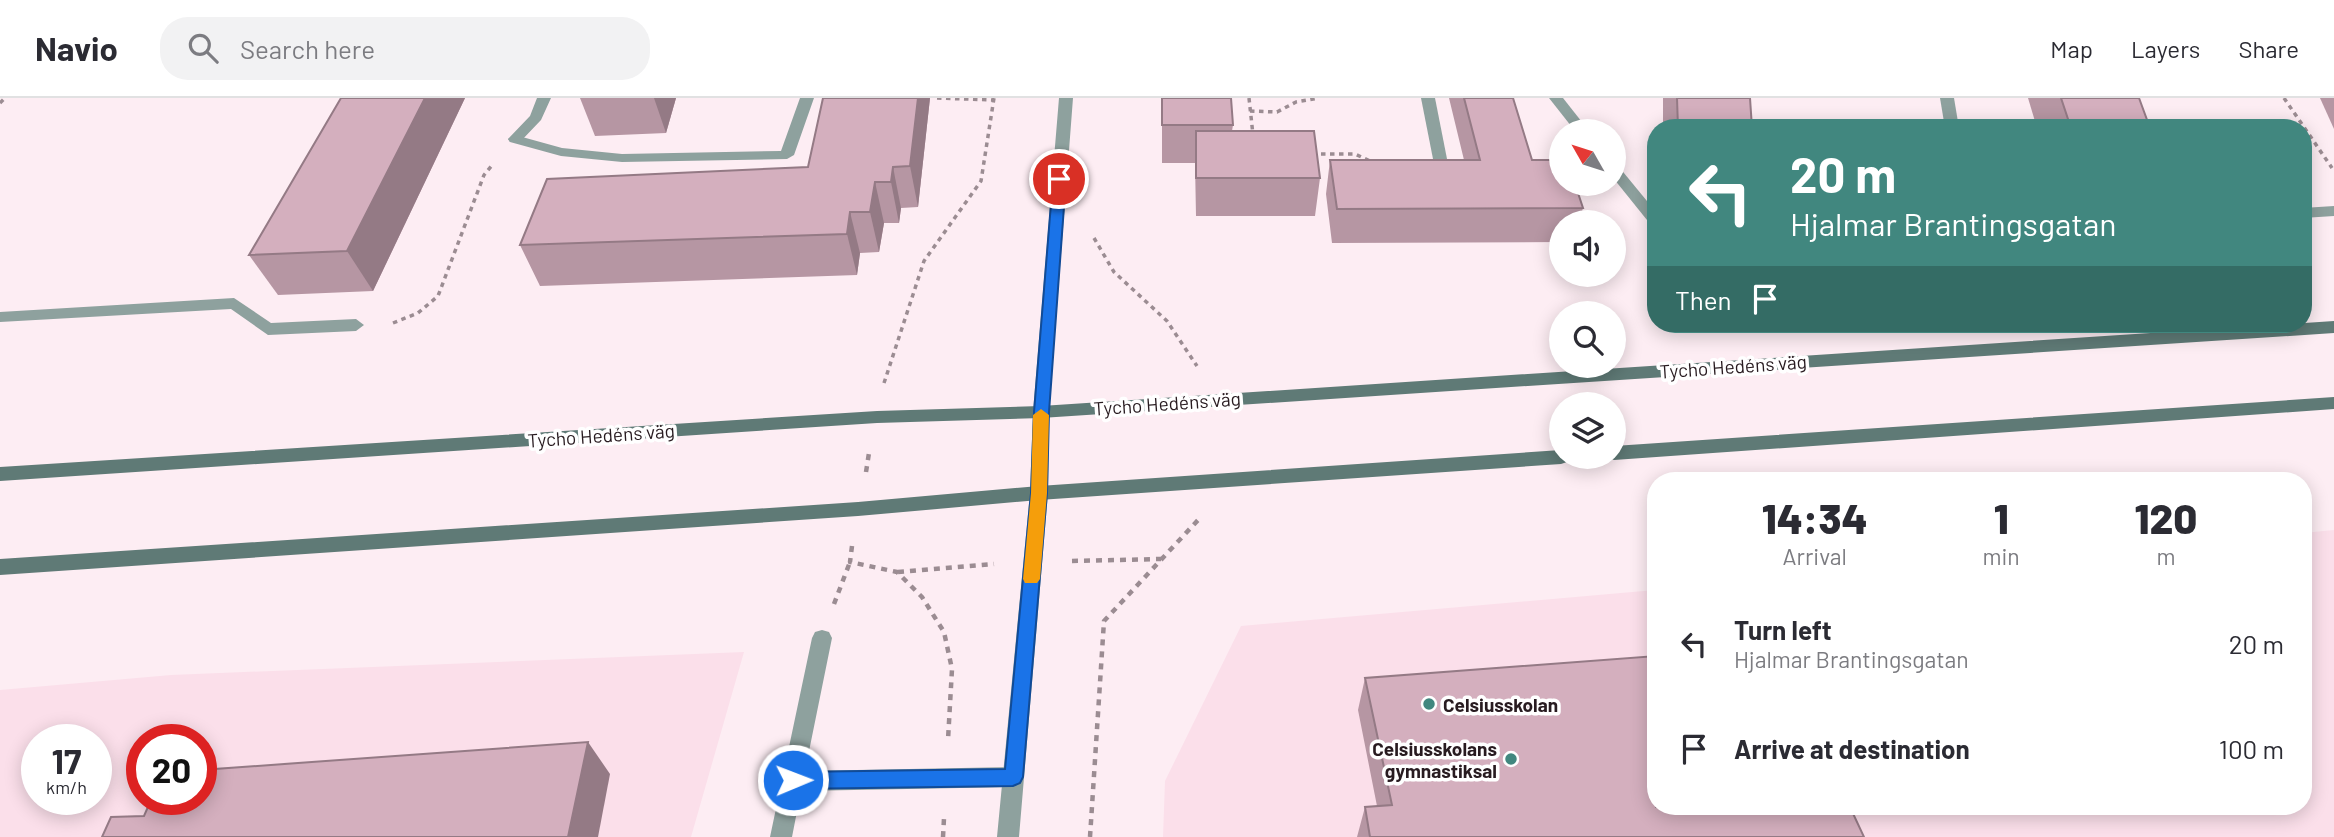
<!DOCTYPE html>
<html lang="en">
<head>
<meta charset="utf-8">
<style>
	:root { --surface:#fff; --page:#f2f2f3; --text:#2b2b33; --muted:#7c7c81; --line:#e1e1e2 }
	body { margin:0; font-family:Barlow,sans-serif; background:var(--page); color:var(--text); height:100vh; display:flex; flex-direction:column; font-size:26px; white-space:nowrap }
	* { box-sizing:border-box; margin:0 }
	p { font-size:23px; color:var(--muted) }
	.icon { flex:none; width:38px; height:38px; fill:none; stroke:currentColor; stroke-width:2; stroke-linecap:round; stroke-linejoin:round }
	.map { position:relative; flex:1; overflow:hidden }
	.details { position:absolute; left:1647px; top:374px; width:665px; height:343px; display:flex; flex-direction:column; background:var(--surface); border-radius:28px; box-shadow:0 4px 18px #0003 }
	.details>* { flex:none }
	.banner { position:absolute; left:1647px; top:21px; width:665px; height:214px; border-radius:28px; box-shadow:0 4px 18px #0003; background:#41877f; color:#fff; overflow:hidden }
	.needle { width:46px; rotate:309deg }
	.tools { position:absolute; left:1549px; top:21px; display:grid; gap:14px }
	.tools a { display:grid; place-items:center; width:77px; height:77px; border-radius:50%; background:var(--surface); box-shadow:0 4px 18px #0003; font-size:35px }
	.speed { position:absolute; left:21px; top:626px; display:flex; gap:14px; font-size:35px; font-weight:700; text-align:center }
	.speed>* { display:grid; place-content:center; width:91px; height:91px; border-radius:50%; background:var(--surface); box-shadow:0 4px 18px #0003; line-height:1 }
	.speed small { font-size:18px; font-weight:400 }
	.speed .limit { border:10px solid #d22; background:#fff; color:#111 }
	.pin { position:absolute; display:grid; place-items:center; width:60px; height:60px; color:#fff; margin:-30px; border:4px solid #fff; border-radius:50%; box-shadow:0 2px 7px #0007 }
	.me { position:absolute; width:77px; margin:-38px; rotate:89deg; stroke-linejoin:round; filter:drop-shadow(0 0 5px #0008) }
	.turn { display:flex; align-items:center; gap:24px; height:147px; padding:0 28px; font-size:32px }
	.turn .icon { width:91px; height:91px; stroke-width:2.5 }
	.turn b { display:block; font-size:49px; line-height:60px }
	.then { display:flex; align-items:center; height:66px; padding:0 28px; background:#0003; gap:14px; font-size:26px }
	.eta { display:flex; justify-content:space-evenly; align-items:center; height:119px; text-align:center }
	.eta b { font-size:42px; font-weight:800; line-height:49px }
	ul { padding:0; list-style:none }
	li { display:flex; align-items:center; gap:21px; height:105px; padding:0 28px }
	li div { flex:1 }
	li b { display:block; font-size:26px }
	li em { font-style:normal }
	header { display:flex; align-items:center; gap:42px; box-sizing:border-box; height:98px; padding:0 35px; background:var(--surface); border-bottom:2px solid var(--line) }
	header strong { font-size:33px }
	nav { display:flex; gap:38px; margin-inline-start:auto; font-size:24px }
	.search { width:490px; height:63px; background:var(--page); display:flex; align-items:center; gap:18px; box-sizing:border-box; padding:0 24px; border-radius:28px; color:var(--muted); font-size:26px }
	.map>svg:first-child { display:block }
	.built { fill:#fbdfea; fill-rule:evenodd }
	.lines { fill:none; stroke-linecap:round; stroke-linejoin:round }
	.path-far1 { stroke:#9b8c92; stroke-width:3.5; stroke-dasharray:4.5 4.5; stroke-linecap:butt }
	.path { stroke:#9b8c92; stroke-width:4.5; stroke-dasharray:6 6; stroke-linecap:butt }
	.lane { fill:#8ea19e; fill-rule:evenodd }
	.street { fill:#8ea19e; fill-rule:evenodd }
	.secondary { fill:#5f7a76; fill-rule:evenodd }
	.wall { fill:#b696a3 }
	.shaded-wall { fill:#947a85 }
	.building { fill:#d4afbe; stroke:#947a85; stroke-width:2 }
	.route { fill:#1a73e8; stroke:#114b97; stroke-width:2 }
	.slow { fill:#f59e0b }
	.poi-dot { fill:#41877f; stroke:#fff; stroke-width:2.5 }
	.labels { text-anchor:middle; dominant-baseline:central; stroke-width:7; stroke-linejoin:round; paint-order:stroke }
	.street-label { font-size:19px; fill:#281b20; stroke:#fff }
	.poi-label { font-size:19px; font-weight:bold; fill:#281b20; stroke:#fff; text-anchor:start }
</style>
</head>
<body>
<header>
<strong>Navio</strong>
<div class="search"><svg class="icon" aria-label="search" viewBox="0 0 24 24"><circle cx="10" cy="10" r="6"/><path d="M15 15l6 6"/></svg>Search here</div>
<nav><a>Map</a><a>Layers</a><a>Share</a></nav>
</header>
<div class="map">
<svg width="2334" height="739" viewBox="0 0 2334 739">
	<rect width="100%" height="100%" fill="#fdedf3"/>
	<g class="built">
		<path d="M2334 432V739H1163L1165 683 1241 528 1655 492 1656 709H2303V435Z"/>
		<path d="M744 554 691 739H0V592L171 577ZM37 642H96V702H37ZM142 642H201V702H142Z"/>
	</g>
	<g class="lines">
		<g class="path-far1">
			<path d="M937 0 994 2"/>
			<path d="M1249 0 1253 37"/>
			<path d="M2284 0 2332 70"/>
			<path d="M0 5 5 0"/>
			<path d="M1250 13 1277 14 1296 4 1319 0"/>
			<path d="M1312 56H1355L1372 64"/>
			<path d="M1094 140 1114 174 1167 223 1197 268"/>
			<path d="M393 225 418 215 438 198 484 77 493 66"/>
			<path d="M884 285 924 163 981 83 994 0"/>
		</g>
		<g class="path">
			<path d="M866 374 869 355"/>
			<path d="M852 448 850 464 897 474 922 499 944 534 952 571 948 642"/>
			<path d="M1072 463 1161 461"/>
			<path d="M898 474 994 466"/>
			<path d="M834 506 850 464"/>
			<path d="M943 739 944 720"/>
			<path d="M1090 739 1104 523 1199 421"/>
		</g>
		<g class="lane">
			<path d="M800 0H814L794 57 787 61 622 64 561 58 510 44 508 41 515 37 562 50 622 56 781 53Z"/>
			<path d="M1421 0H1435L1448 66 1446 69H1436L1434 66Z"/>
			<path d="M1549 0H1563L1589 33H1575Z"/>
			<path d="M1940 0H1954L1959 30H1945Z"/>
			<path d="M1614 68 1619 69 1656 114V129L1651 127 1614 81Z"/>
			<path d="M2334 108V118L2303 120V110Z"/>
			<path d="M234 200 271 225 356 221 364 227 356 233 268 237 231 211 0 224V214Z"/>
			<path d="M822 532 829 534 832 540 805 673 1013 669 1020 672 1023 679 1020 686 1013 689 801 693 792 739H770L812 540 815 534Z"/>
		</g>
		<g class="street">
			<path d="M537 0H551L541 22 520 44H510L508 41 530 18Z"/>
			<path d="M1059 0H1073L1049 314 1048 395 1019 739H997L1030 395 1033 314Z"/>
		</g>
		<g class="secondary">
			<path d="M2334 223V235L1041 320 877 325 0 383V369L877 313 1041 308Z"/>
			<path d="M2334 299V311L1614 362 1607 359H1614V348Z"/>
			<path d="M1561 352V359H1570L1567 364 1561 366 1039 402 858 418 0 477V461L858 404 1039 388Z"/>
		</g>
	</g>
	<g class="wall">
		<path d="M341 0H465L373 193 278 197 249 157Z"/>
		<path d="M580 0H676L666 35 595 38Z"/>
		<path d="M823 0H930L918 109 901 110 899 125H884L879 154 860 155 857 177 540 188 520 147 808 69Z"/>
		<path d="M1162 0 1233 27 1232 33 1320 80 1315 118H1196L1195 65H1162Z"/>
		<path d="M1449 0H1513L1532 62 1583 110 1579 124H1561V144L1332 145 1326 96 1330 62H1464Z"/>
		<path d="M1663 0H1750L1752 30H1663Z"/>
		<path d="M2028 0H2139L2150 30H2037Z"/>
		<path d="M2320 0H2334V31Z"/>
		<path d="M1365 580 1864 739H1357L1365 709 1377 708 1358 612Z"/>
	</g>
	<g class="shaded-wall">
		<path d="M425 0H465L373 193 347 153Z"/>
		<path d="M654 0H676L666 35Z"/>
		<path d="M918 0H930L918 109 910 68Z"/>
		<path d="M893 69 901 110 899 125 891 84Z"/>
		<path d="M875 84 884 125 879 154 870 114Z"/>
		<path d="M850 114 860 155 857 177 847 136Z"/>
		<path d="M588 644 610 676 598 739H568Z"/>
	</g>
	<g class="building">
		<path d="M341 0H425L347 153 249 157Z"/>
		<path d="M823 0H918L910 68 893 69 891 84H875L870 114H850L847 136 520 147 547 81 808 69Z"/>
		<path d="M1162 0H1231L1233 27H1162Z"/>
		<path d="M1464 0H1513L1532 62H1561V86H1575L1583 110 1337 111 1330 62H1480Z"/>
		<path d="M1677 0H1750L1752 30H1678Z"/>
		<path d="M2061 0H2139L2150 30H2071Z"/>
		<path d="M1196 33H1314L1320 80H1196Z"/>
		<path d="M1656 558V709H1850L1864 739H1370L1365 709 1392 707 1365 580Z"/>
		<path d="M588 644 568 739H102L111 719 144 718 151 702H201V672Z"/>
	</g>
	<path class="route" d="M1059 77 1066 81 1049 314 1047 395 1023 679 1020 685 1013 688 793 691 787 689 784 682 787 676 793 674 1005 671 1031 395 1034 314 1053 81Z"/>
	<path class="slow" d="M1041 311 1049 317 1047 395 1040 481 1037 485H1025L1023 481 1031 395 1033 317Z"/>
	<g class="poi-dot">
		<circle cx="1429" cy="606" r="7"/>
		<circle cx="1511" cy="661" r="7"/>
	</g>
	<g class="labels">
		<g class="street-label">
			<text transform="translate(1733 268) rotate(-4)">Tycho Hedéns väg</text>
			<text transform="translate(1167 305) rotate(-4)">Tycho Hedéns väg</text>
			<text transform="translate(601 337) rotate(-4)">Tycho Hedéns väg</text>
		</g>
		<g class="poi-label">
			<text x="1443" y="606">Celsiusskolan</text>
			<text x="1497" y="650" text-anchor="end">Celsiusskolans<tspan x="1497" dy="22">gymnastiksal</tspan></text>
		</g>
	</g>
</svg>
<div class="tools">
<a><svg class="needle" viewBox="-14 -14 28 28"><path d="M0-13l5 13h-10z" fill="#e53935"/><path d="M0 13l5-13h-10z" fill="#7c7c81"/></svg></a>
<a><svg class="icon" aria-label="sound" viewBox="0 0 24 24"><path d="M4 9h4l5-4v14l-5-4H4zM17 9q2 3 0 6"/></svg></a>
<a><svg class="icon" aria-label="search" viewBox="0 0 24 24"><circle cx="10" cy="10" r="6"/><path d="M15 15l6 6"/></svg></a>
<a><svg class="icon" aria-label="layers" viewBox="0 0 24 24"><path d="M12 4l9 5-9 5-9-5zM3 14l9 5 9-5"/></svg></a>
</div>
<div class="speed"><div>17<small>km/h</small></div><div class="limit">20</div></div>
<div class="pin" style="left:1059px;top:81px;background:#d93025"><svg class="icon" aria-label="arrive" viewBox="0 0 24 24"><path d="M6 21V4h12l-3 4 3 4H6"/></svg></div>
<svg class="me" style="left:793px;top:682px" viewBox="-20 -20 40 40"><circle r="17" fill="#1a73e8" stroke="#fff" stroke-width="3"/><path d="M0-11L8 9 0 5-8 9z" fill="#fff"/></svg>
<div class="banner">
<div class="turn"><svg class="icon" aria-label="left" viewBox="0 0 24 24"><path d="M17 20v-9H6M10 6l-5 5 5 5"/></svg><div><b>20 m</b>Hjalmar Brantingsgatan</div></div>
<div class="then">Then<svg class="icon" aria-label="arrive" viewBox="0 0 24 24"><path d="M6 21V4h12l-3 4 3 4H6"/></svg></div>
</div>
<section class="details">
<div class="eta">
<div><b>14:34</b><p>Arrival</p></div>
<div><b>1</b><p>min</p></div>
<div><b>120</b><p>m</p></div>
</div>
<ul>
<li><svg class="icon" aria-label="left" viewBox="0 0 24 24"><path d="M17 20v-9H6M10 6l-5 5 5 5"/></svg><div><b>Turn left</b><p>Hjalmar Brantingsgatan</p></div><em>20 m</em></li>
<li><svg class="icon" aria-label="arrive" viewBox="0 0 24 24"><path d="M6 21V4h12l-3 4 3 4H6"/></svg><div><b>Arrive at destination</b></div><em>100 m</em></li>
</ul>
</section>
</div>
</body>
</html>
